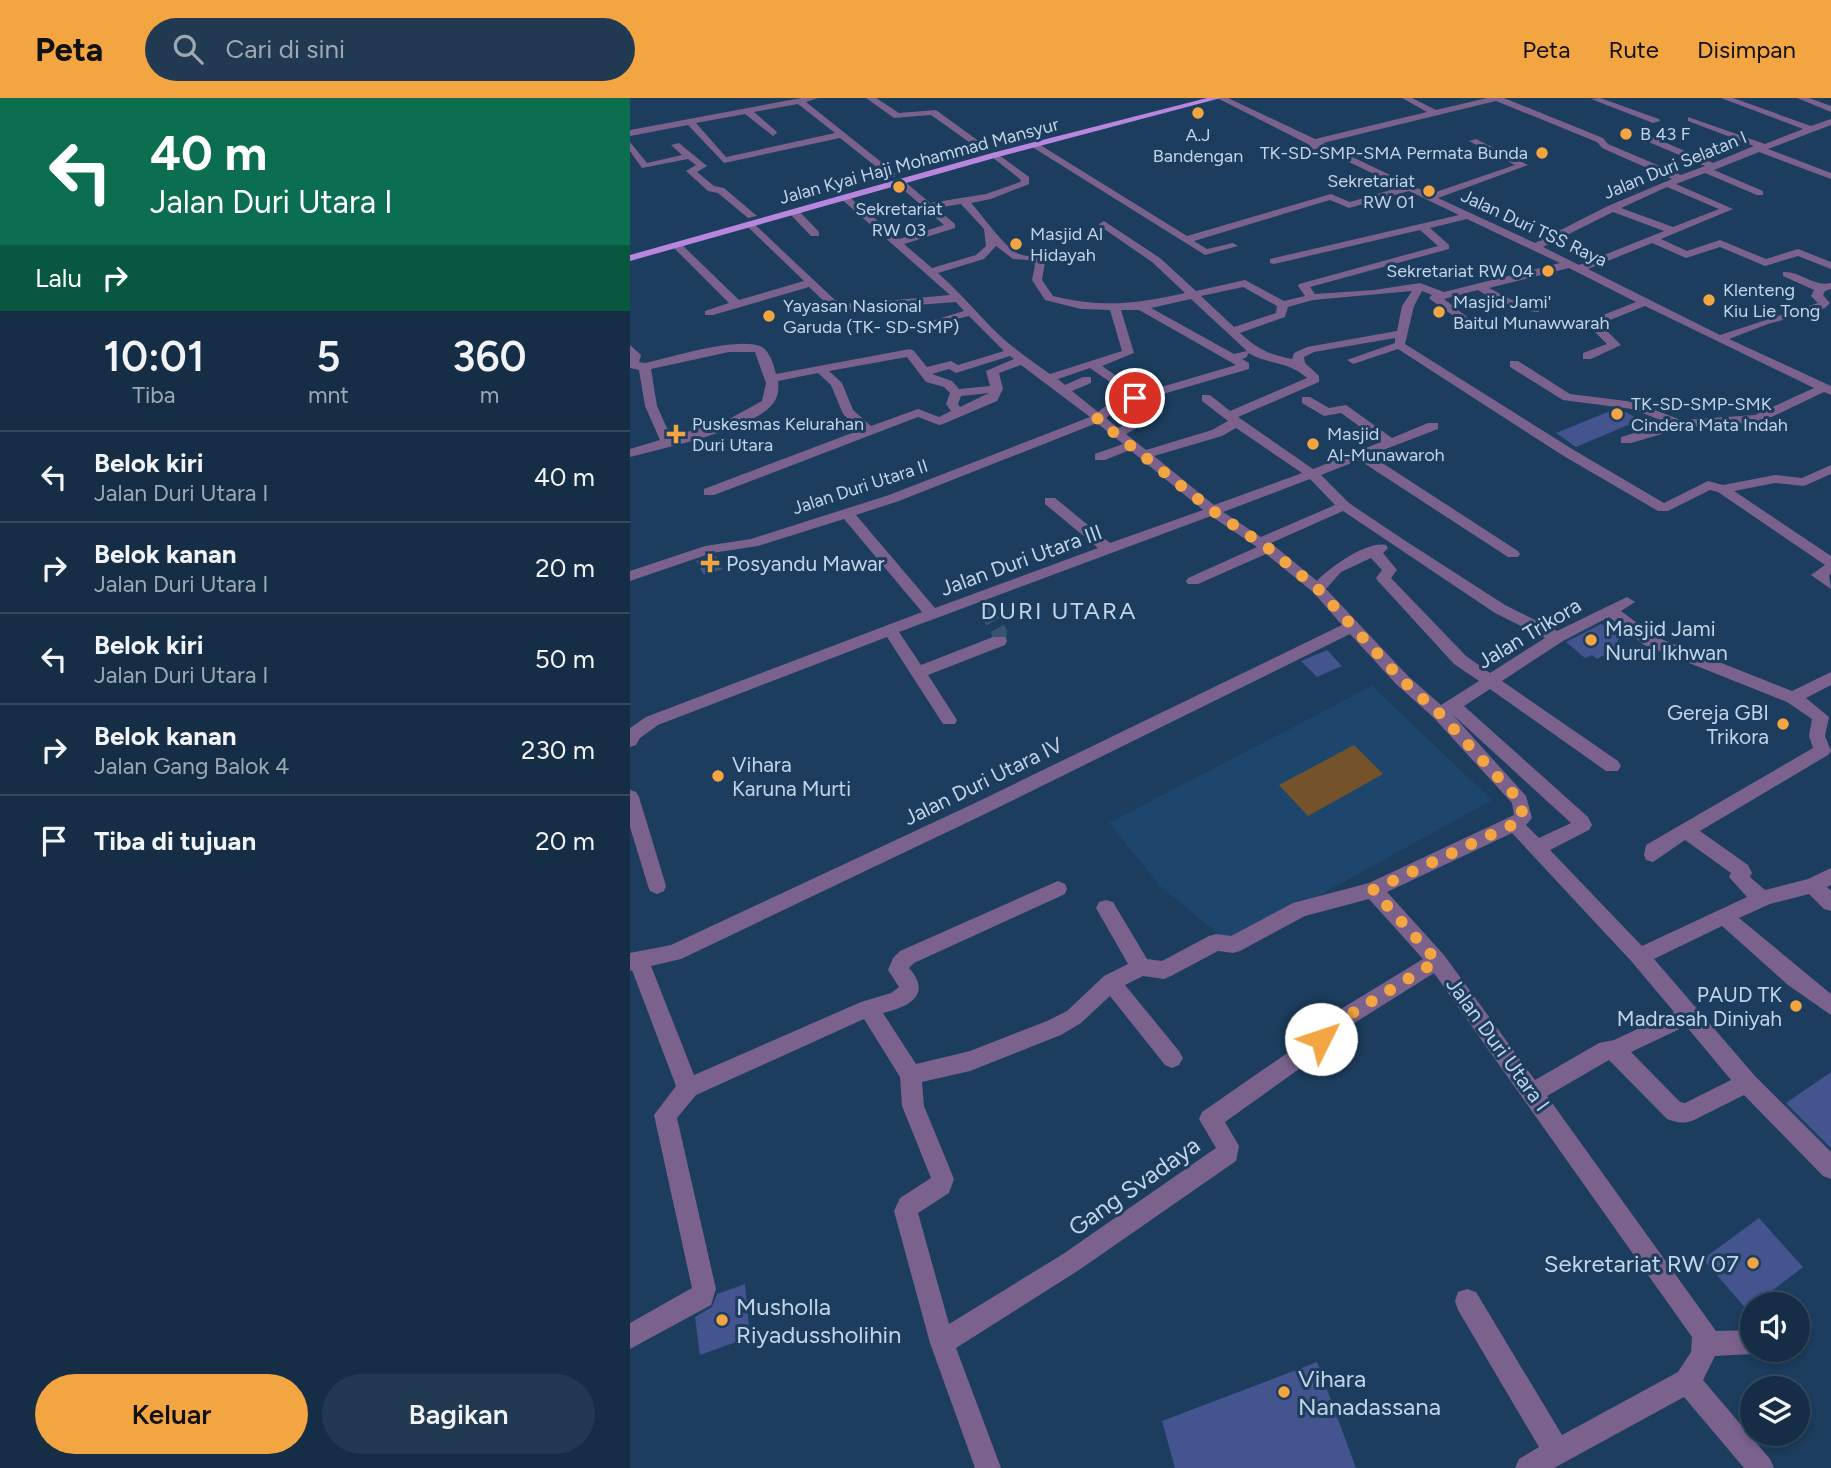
<!DOCTYPE html>
<html lang="id">
<head>
<meta charset="utf-8">
<style>
	:root { --surface:#152e46; --page:#223a51; --text:#f1f3f6; --muted:#9da8b3; --line:#344a5f; --accent:#f2a541 }
	body { margin:0; font-family:Figtree,sans-serif; background:var(--page); color:var(--text); height:100vh; display:flex; flex-direction:column; font-size:26px; white-space:nowrap }
	* { box-sizing:border-box; margin:0 }
	p { font-size:23px; color:var(--muted) }
	.icon { flex:none; width:38px; height:38px; fill:none; stroke:currentColor; stroke-width:2; stroke-linecap:round; stroke-linejoin:round }
	.map { position:relative; flex:1; overflow:hidden }
	.drawer { display:flex; flex-direction:column; background:var(--surface); width:630px }
	.drawer>* { flex:none }
	.hud { background:#0b6e4f; color:#fff; overflow:hidden }
	.fabs { position:absolute; left:1110px; top:1194px; display:grid; gap:14px }
	.fabs a { display:grid; place-items:center; width:70px; height:70px; border-radius:50%; background:var(--surface); box-shadow:0 4px 10px #0003,0 0 0 2px var(--line); font-size:35px }
	.pin { position:absolute; display:grid; place-items:center; width:60px; height:60px; color:#fff; margin:-30px; border:4px solid #fff; border-radius:50%; box-shadow:0 2px 7px #0007 }
	.me { position:absolute; width:77px; margin:-38px; rotate:49deg; stroke-linejoin:round; filter:drop-shadow(0 0 5px #0008) }
	.turn { display:flex; align-items:center; gap:24px; height:147px; padding:0 35px; font-size:32px }
	.turn .icon { width:91px; height:91px; stroke-width:2.5 }
	.turn b { display:block; font-size:49px; line-height:60px }
	.then { display:flex; align-items:center; height:66px; padding:0 35px; background:#0003; gap:14px; font-size:26px }
	.eta { display:flex; justify-content:space-evenly; align-items:center; height:119px; text-align:center }
	.eta b { font-size:42px; font-weight:600; line-height:49px }
	.cta { display:flex; gap:14px; margin-top:auto; padding:14px 35px }
	.cta a { flex:1; height:80px; border-radius:42px; background:var(--accent); color:#111; font-size:28px; font-weight:600; line-height:80px; text-align:center }
	.cta a+a { background:var(--page); color:var(--text) }
	ul { padding:0; list-style:none }
	li { display:flex; align-items:center; gap:21px; height:91px; padding:0 35px; border-top:2px solid var(--line) }
	li div { flex:1 }
	li b { display:block; font-size:26px }
	li em { font-style:normal }
	header { display:flex; align-items:center; gap:42px; box-sizing:border-box; height:98px; padding:0 35px; background:var(--accent); color:#111 }
	header strong { font-size:33px }
	nav { display:flex; gap:38px; margin-inline-start:auto; font-size:24px }
	.search { width:490px; height:63px; background:var(--page); display:flex; align-items:center; gap:18px; box-sizing:border-box; padding:0 24px; border-radius:38px; color:var(--muted); font-size:26px }
	main { display:flex; flex:1; min-height:0 }
	.map>svg:first-child { display:block }
	.built { fill:#1e466c }
	.green { fill:#74522a }
	.building { fill:#43548f }
	.lines { fill:none; stroke-linecap:round; stroke-linejoin:round }
	.minor-tunnel { stroke:#355472; stroke-width:15; stroke-dasharray:15 8; stroke-linecap:butt }
	.minor { fill:#7a628d; fill-rule:evenodd }
	.major { fill:#b886dd; fill-rule:evenodd }
	.route { stroke:#f2a541; stroke-width:12; stroke-dasharray:0 21.6 }
	.poi-dot { fill:#f2a541; stroke:#1c3d5d; stroke-width:2.5 }
	.labels { text-anchor:middle; dominant-baseline:central; stroke-width:6; stroke-linejoin:round; paint-order:stroke }
	.far-poi-label { font-size:18px; fill:#c1d4e8; stroke:#1c3d5d; text-anchor:start }
	.far-street-label { font-size:18px; fill:#c1d4e8; stroke:#1c3d5d }
	.street-label { font-size:21px; fill:#c1d4e8; stroke:#1c3d5d }
	.poi-label { font-size:21px; fill:#c1d4e8; stroke:#1c3d5d; text-anchor:start }
	.quarter-label { font-size:24px; letter-spacing:2px; fill:#c1d4e8; stroke:#1c3d5d }
	.near-street-label { font-size:24px; fill:#c1d4e8; stroke:#1c3d5d }
	.near-poi-label { font-size:24px; fill:#c1d4e8; stroke:#1c3d5d; text-anchor:start }
</style>
</head>
<body>
<header>
<strong>Peta</strong>
<div class="search"><svg class="icon" aria-label="search" viewBox="0 0 24 24"><circle cx="10" cy="10" r="6"/><path d="M15 15l6 6"/></svg>Cari di sini</div>
<nav><a>Peta</a><a>Rute</a><a>Disimpan</a></nav>
</header>
<main>
<section class="drawer">
<div class="hud">
<div class="turn"><svg class="icon" aria-label="left" viewBox="0 0 24 24"><path d="M17 20v-9H6M10 6l-5 5 5 5"/></svg><div><b>40 m</b>Jalan Duri Utara I</div></div>
<div class="then">Lalu<svg class="icon" aria-label="right" viewBox="0 0 24 24"><path d="M7 20v-9h11M14 6l5 5-5 5"/></svg></div>
</div>
<div class="eta">
<div><b>10:01</b><p>Tiba</p></div>
<div><b>5</b><p>mnt</p></div>
<div><b>360</b><p>m</p></div>
</div>
<ul>
<li><svg class="icon" aria-label="left" viewBox="0 0 24 24"><path d="M17 20v-9H6M10 6l-5 5 5 5"/></svg><div><b>Belok kiri</b><p>Jalan Duri Utara I</p></div><em>40 m</em></li>
<li><svg class="icon" aria-label="right" viewBox="0 0 24 24"><path d="M7 20v-9h11M14 6l5 5-5 5"/></svg><div><b>Belok kanan</b><p>Jalan Duri Utara I</p></div><em>20 m</em></li>
<li><svg class="icon" aria-label="left" viewBox="0 0 24 24"><path d="M17 20v-9H6M10 6l-5 5 5 5"/></svg><div><b>Belok kiri</b><p>Jalan Duri Utara I</p></div><em>50 m</em></li>
<li><svg class="icon" aria-label="right" viewBox="0 0 24 24"><path d="M7 20v-9h11M14 6l5 5-5 5"/></svg><div><b>Belok kanan</b><p>Jalan Gang Balok 4</p></div><em>230 m</em></li>
<li><svg class="icon" aria-label="arrive" viewBox="0 0 24 24"><path d="M6 21V4h12l-3 4 3 4H6"/></svg><div><b>Tiba di tujuan</b></div><em>20 m</em></li>
</ul>
<div class="cta"><a>Keluar</a><a>Bagikan</a></div>
</section>
<div class="map">
<svg width="1201" height="1370" viewBox="0 0 1201 1370">
	<rect width="100%" height="100%" fill="#1c3d5d"/>
	<path class="built" d="M742 588 862 702 601 846 531 789 479 725Z"/>
	<path class="green" d="M724 647 753 676 678 718 649 687Z"/>
	<g class="building">
		<path d="M985 311 994 313 1010 322 946 349 926 335Z"/>
		<path d="M85 457 93 471 74 477 66 463Z"/>
		<path d="M971 526 991 540 987 543 992 547 967 561 962 557 955 560 936 544Z"/>
		<path d="M697 552 712 568 687 579 671 563Z"/>
		<path d="M1201 974V1050L1156 1005Z"/>
		<path d="M1129 1120 1173 1169 1117 1212 1073 1161Z"/>
		<path d="M115 1186 120 1239 70 1257 65 1219 82 1209 87 1196Z"/>
		<path d="M687 1264 726 1370H545L532 1323Z"/>
	</g>
	<g class="lines">
		<path class="minor-tunnel" d="M355 511 369 533V543"/>
		<g class="minor">
			<path d="M171 0H188L176 4 265 75V79H259L210 40 94 65 58 27 0 38V32ZM168 6 205 35 96 59 66 25 115 16 143 38 147 35 146 33 124 14Z"/>
			<path d="M236 0H246L269 15 306 12 361 52 353 54 301 17 264 20Z"/>
			<path d="M587 0H598L685 41 797 14 772 0H782L806 12 857 0H874L973 40 978 46 1051 77 1075 68 1014 42V38H1020L1083 65 1124 48 1058 23V19L1135 46 1173 31 1091 0H1103L1181 28 1201 21V27L1138 51 1201 75V81L1129 54 1084 72 1133 93V97H1127L1075 75 1046 86 1103 111 1031 141 1057 153 1090 142 1136 161 1168 151 1201 164V171L1168 158 1135 168 1090 149 1056 160 1022 145 958 171 1090 237 1188 205 1181 198 1184 192 1153 178V174C1171 173 1183 189 1201 185V191L1195 193 1193 197 1200 205 1195 210 1138 226 1099 241 1201 288V297L1194 294 1131 324 1056 329 1001 345H991V339L1038 325 1002 311 933 302 880 269V263H888L940 296 1004 304 1051 322 1125 317 1184 290 1015 208 970 226 991 247 961 261H953V255L977 246 958 227V223L1006 204 939 170 859 190 882 202H892L909 210V214C900 215 895 209 886 208 872 207 861 200 848 192L814 201 846 226 848 228 842 231 801 202 799 200 802 197 792 193 784 208 775 246 942 351 1034 405 1078 383 1093 387 1145 377 1172 380 1201 367V376L1174 388 1145 385 1104 393 1201 458V476L1199 477 1201 491 1181 477 1195 467 1088 394 1080 392 1038 413H1028L932 357 768 251 723 266 717 262 765 245V240L684 254 674 259 675 265 689 278V284L608 319 683 371 751 344 711 315 694 318 672 305V299H680L699 310 716 307 762 340 798 325H808V331L740 357 888 453 890 456 888 459H878L729 362 691 377 719 405 771 440 875 507 927 533 997 499 1005 504 991 513 1026 539 1162 593 1201 574V587L1176 600 1199 619 1195 638 1201 653 1198 657 1070 733 1118 767 1122 775 1120 779 1135 792 1178 781 1201 770V787L1197 789 1201 793V813L1194 811 1179 796 1140 806 1109 820 1201 896V917L1158 887 1092 828 1024 861 1125 978 1201 1054V1081L1193 1078 1114 997 1064 1022C1054 1026 1047 1025 1037 1021L979 962 917 998 1086 1233 1122 1232V1251L1131 1253 1122 1256 1085 1258 1073 1282 1140 1361 1144 1370H1114L1054 1299 924 1370H885L889 1361 909 1349 828 1212 825 1203 828 1194 837 1191 846 1194 932 1337 1048 1274 1061 1254 1062 1239 804 875 702 939 693 954 595 1024 609 1048 606 1063 449 1172 326 1250 371 1370H345L300 1245 264 1113 270 1100 301 1080 272 1008 270 979 234 921 66 997 47 1020 86 1191 81 1207 0 1251V1225L62 1190 24 1017 46 988 2 872 0 873V855L41 847 345 705 712 527 683 494 636 456 568 486H558L556 483 558 480 627 449 581 418 269 534 291 567 363 539H375L377 543 375 547 298 577 327 622 325 626H313L257 539 28 627 10 640 6 647 0 649V630L16 619 292 514 214 421 128 448 82 455 0 483V473L75 448 121 441 259 397 460 319 391 267 369 275 373 291 367 303 313 326 309 327 288 319 84 397H74V391L230 332 213 316 201 287 188 275 148 283C149 292 148 301 141 308 118 332 33 350 0 359V351L30 342 15 308 9 272 0 270V247L11 257 9 264 15 265C42 259 105 239 130 248 139 251 144 267 146 276L280 251 284 253 297 269 321 263 328 267 374 253 339 218 291 230V226L334 213 326 204 222 212 197 206 179 189 83 217H75V213L99 205 40 146 49 144 109 202 174 183 117 128V124L121 123 205 202 222 206 320 197 209 99 217 97 269 141 314 127 267 86V82H273L300 105 356 96 390 84 391 82 362 59 360 57 365 54 399 79V86L361 101 341 105C353 118 375 150 389 156 400 160 401 155 415 164L412 182 423 198C471 210 507 206 555 195L522 164 470 128 469 126 474 123 530 160 566 193 615 182 654 203 675 198 668 188 669 186 808 148 790 132 644 166 640 165V161L829 117 779 93 719 110 700 102 564 143 577 151 603 145 608 148 575 157 399 47 407 45 557 138 701 96 720 104 771 89 755 82 713 92V88L748 78 690 50 656 58V54L680 47ZM866 3 967 44 972 50 1042 81 978 108 905 145 808 100 898 67 846 41 839 43 885 67 800 96 693 45ZM1037 89 1089 111 1043 129 991 110ZM331 106 354 131 356 148 346 157 302 170 274 146 325 130V126L306 110ZM983 114 1034 133 949 167 913 149ZM837 121 930 165 814 194 790 185 744 192 685 196 680 189 819 151V147L800 130ZM366 148 383 161 398 162 405 167 402 182 415 202 451 211 480 212 492 253 420 276C399 261 377 246 359 227 342 209 326 191 308 175L354 161ZM613 189 647 208 646 215 604 229 571 198ZM782 193 772 208 767 233 677 249 664 255 662 261C640 257 627 251 610 235L655 219 658 209 683 202ZM561 201 617 253 604 256 521 210ZM491 212H509L606 267 511 295 472 268 504 255ZM99 254H125L126 257 136 285 132 303 99 321 41 339 27 308 21 271ZM618 255C639 267 659 263 677 280L600 313 580 297H572V303L598 323 582 332 516 352 496 336 533 315 531 308 519 300 619 271V265L612 261 617 259ZM380 258 384 261 356 273 360 288 329 291 322 283 302 276 319 271 326 275ZM277 259 296 284 314 289 320 295 316 306 321 313 309 319 288 311 241 328 223 312 212 285 199 273ZM460 270 500 298 478 306 468 314 442 293 461 285V279H453L435 287 428 281ZM359 295 330 309 328 306 331 298ZM508 304 521 313 488 330 476 320 486 312ZM467 325 493 346 465 356V362H475L500 352 573 412 480 445 425 400H415V406L468 450 305 510 226 417 269 403ZM606 330 672 375 584 407 524 358 592 338ZM680 381 705 407 631 439 593 414ZM713 413 865 515 915 540 860 575 836 558 761 480 767 472 753 455 758 450 756 447C737 443 700 469 687 483L641 445ZM741 460 752 472 746 480 748 483 824 566 849 583 811 607 778 578 696 491 711 474ZM979 519 1014 547 1157 604 1182 621 1179 638 1183 650 1016 747 1014 757 1016 762 1023 764 1055 742 1101 775 1099 779 1117 799 1012 848 920 752 959 732 962 727 958 719 834 608 860 591 976 673H988L991 668 988 663 872 583 933 543ZM720 536 766 586 804 620 882 705 884 717 739 785 663 805 601 838 586 836 579 838 532 863 517 861 483 804 476 802 469 804 466 810 498 866 474 878 437 913 417 923 340 953 286 966 253 915C278 909 303 897 279 870L284 865 435 796 437 791 435 786 428 783 270 853 263 860 258 872 269 889 261 895 231 904 64 977 21 868 51 861 357 715ZM822 616 941 725 909 740 896 727 902 720 896 698ZM882 735 1002 864 1044 914 984 942 969 945 905 982 814 857 757 794ZM739 801 793 861 688 925 679 940 572 1014 569 1021 586 1050 433 1156 319 1226 288 1115 319 1095 324 1081 294 1008 292 984 340 973 431 937 451 925 480 898 535 967 542 970 549 967 553 960 549 953 495 887 513 878 534 881 541 878 588 853 603 855 610 853 675 818ZM1056 928 1101 982 1055 1005 1050 1004 1001 954Z"/>
			<path d="M970 0 1029 21 1030 23 1023 25 961 1Z"/>
			<path d="M1167 0H1179L1201 8V14Z"/>
			<path d="M0 44 17 65 52 57 41 47 49 45 77 68 67 74 84 88 94 90 127 118 118 120 88 95 78 93 56 73 66 67 58 61 12 70 0 53Z"/>
			<path d="M160 112H168L189 134V138H181L160 116Z"/>
			<path d="M0 692 6 694 9 699 36 788 34 793 27 796 20 793 18 788 0 729Z"/>
		</g>
		<path class="major" d="M577 0H591L368 59 0 163V157L362 55Z"/>
	</g>
	<g class="lines">
		<path class="route" d="M505 300 477 312 467 321 583 413 638 450 688 491 772 582 810 616 890 703 893 720 884 726 743 792 807 863 695 932 691 941"/>
	</g>
	<g class="poi-dot">
		<circle cx="568" cy="15" r="7"/>
		<circle cx="996" cy="36" r="7"/>
		<circle cx="912" cy="55" r="7"/>
		<circle cx="269" cy="89" r="7"/>
		<circle cx="799" cy="93" r="7"/>
		<circle cx="386" cy="146" r="7"/>
		<circle cx="918" cy="173" r="7"/>
		<circle cx="1079" cy="202" r="7"/>
		<circle cx="809" cy="214" r="7"/>
		<circle cx="139" cy="218" r="7"/>
		<circle cx="987" cy="316" r="7"/>
		<path d="M42.5 325.5h7v7h7v7h-7v7h-7v-7h-7v-7h7z"/>
		<circle cx="683" cy="346" r="7"/>
		<path d="M76.5 454.5h7v7h7v7h-7v7h-7v-7h-7v-7h7z"/>
		<circle cx="961" cy="542" r="7"/>
		<circle cx="1153" cy="626" r="7"/>
		<circle cx="88" cy="678" r="7"/>
		<circle cx="1166" cy="908" r="7"/>
		<circle cx="1123" cy="1165" r="7"/>
		<circle cx="92" cy="1222" r="7"/>
		<circle cx="654" cy="1294" r="7"/>
	</g>
	<g class="labels">
		<g class="far-poi-label">
			<text x="1010" y="36">B 43 F</text>
			<text x="568" y="37" text-anchor="middle">A.J<tspan x="568" dy="21">Bandengan</tspan></text>
			<text x="898" y="55" text-anchor="end">TK-SD-SMP-SMA Permata Bunda</text>
			<text x="785" y="83" text-anchor="end">Sekretariat<tspan x="785" dy="21">RW 01</tspan></text>
			<text x="269" y="111" text-anchor="middle">Sekretariat<tspan x="269" dy="21">RW 03</tspan></text>
			<text x="400" y="136">Masjid Al<tspan x="400" dy="21">Hidayah</tspan></text>
			<text x="904" y="173" text-anchor="end">Sekretariat RW 04</text>
			<text x="1093" y="192">Klenteng<tspan x="1093" dy="21">Kiu Lie Tong</tspan></text>
			<text x="823" y="204">Masjid Jami'<tspan x="823" dy="21">Baitul Munawwarah</tspan></text>
			<text x="153" y="208">Yayasan Nasional<tspan x="153" dy="21">Garuda (TK- SD-SMP)</tspan></text>
			<text x="1001" y="306">TK-SD-SMP-SMK<tspan x="1001" dy="21">Cindera Mata Indah</tspan></text>
			<text x="62" y="326">Puskesmas Kelurahan<tspan x="62" dy="21">Duri Utara</tspan></text>
			<text x="697" y="336">Masjid<tspan x="697" dy="21">Al-Munawaroh</tspan></text>
		</g>
		<g class="far-street-label">
			<text transform="translate(289 63) rotate(-15)">Jalan Kyai Haji Mohammad Mansyur</text>
			<text transform="translate(1045 67) rotate(-22)">Jalan Duri Selatan I</text>
			<text transform="translate(904 130) rotate(25)">Jalan Duri TSS Raya</text>
			<text transform="translate(230 389) rotate(-18)">Jalan Duri Utara II</text>
		</g>
		<g class="street-label">
			<text transform="translate(391 462) rotate(-20)">Jalan Duri Utara III</text>
			<text transform="translate(899 535) rotate(-31)">Jalan Trikora</text>
			<text transform="translate(353 683) rotate(-26)">Jalan Duri Utara IV</text>
			<text transform="translate(868 946) rotate(54)">Jalan Duri Utara I</text>
		</g>
		<g class="poi-label">
			<text x="96" y="465">Posyandu Mawar</text>
			<text x="975" y="530">Masjid Jami<tspan x="975" dy="24">Nurul Ikhwan</tspan></text>
			<text x="1139" y="614" text-anchor="end">Gereja GBI<tspan x="1139" dy="24">Trikora</tspan></text>
			<text x="102" y="666">Vihara<tspan x="102" dy="24">Karuna Murti</tspan></text>
			<text x="1152" y="896" text-anchor="end">PAUD TK<tspan x="1152" dy="24">Madrasah Diniyah</tspan></text>
		</g>
		<g class="quarter-label">
			<text x="429" y="512">DURI UTARA</text>
		</g>
		<g class="near-street-label">
			<text transform="translate(504 1088) rotate(-35)">Gang Svadaya</text>
		</g>
		<g class="near-poi-label">
			<text x="1109" y="1165" text-anchor="end">Sekretariat RW 07</text>
			<text x="106" y="1208">Musholla<tspan x="106" dy="28">Riyadussholihin</tspan></text>
			<text x="668" y="1280">Vihara<tspan x="668" dy="28">Nanadassana</tspan></text>
		</g>
	</g>
</svg>
<div class="fabs">
<a><svg class="icon" aria-label="sound" viewBox="0 0 24 24"><path d="M4 9h4l5-4v14l-5-4H4zM17 9q2 3 0 6"/></svg></a>
<a><svg class="icon" aria-label="layers" viewBox="0 0 24 24"><path d="M12 4l9 5-9 5-9-5zM3 14l9 5 9-5"/></svg></a>
</div>
<div class="pin" style="left:505px;top:300px;background:#d93025"><svg class="icon" aria-label="arrive" viewBox="0 0 24 24"><path d="M6 21V4h12l-3 4 3 4H6"/></svg></div>
<svg class="me" style="left:691px;top:941px" viewBox="-20 -20 40 40"><circle r="19" fill="#fff"/><path d="M0-13L10 11 0 6-10 11z" fill="#f2a541"/></svg>
</div>
</main>
</body>
</html>
